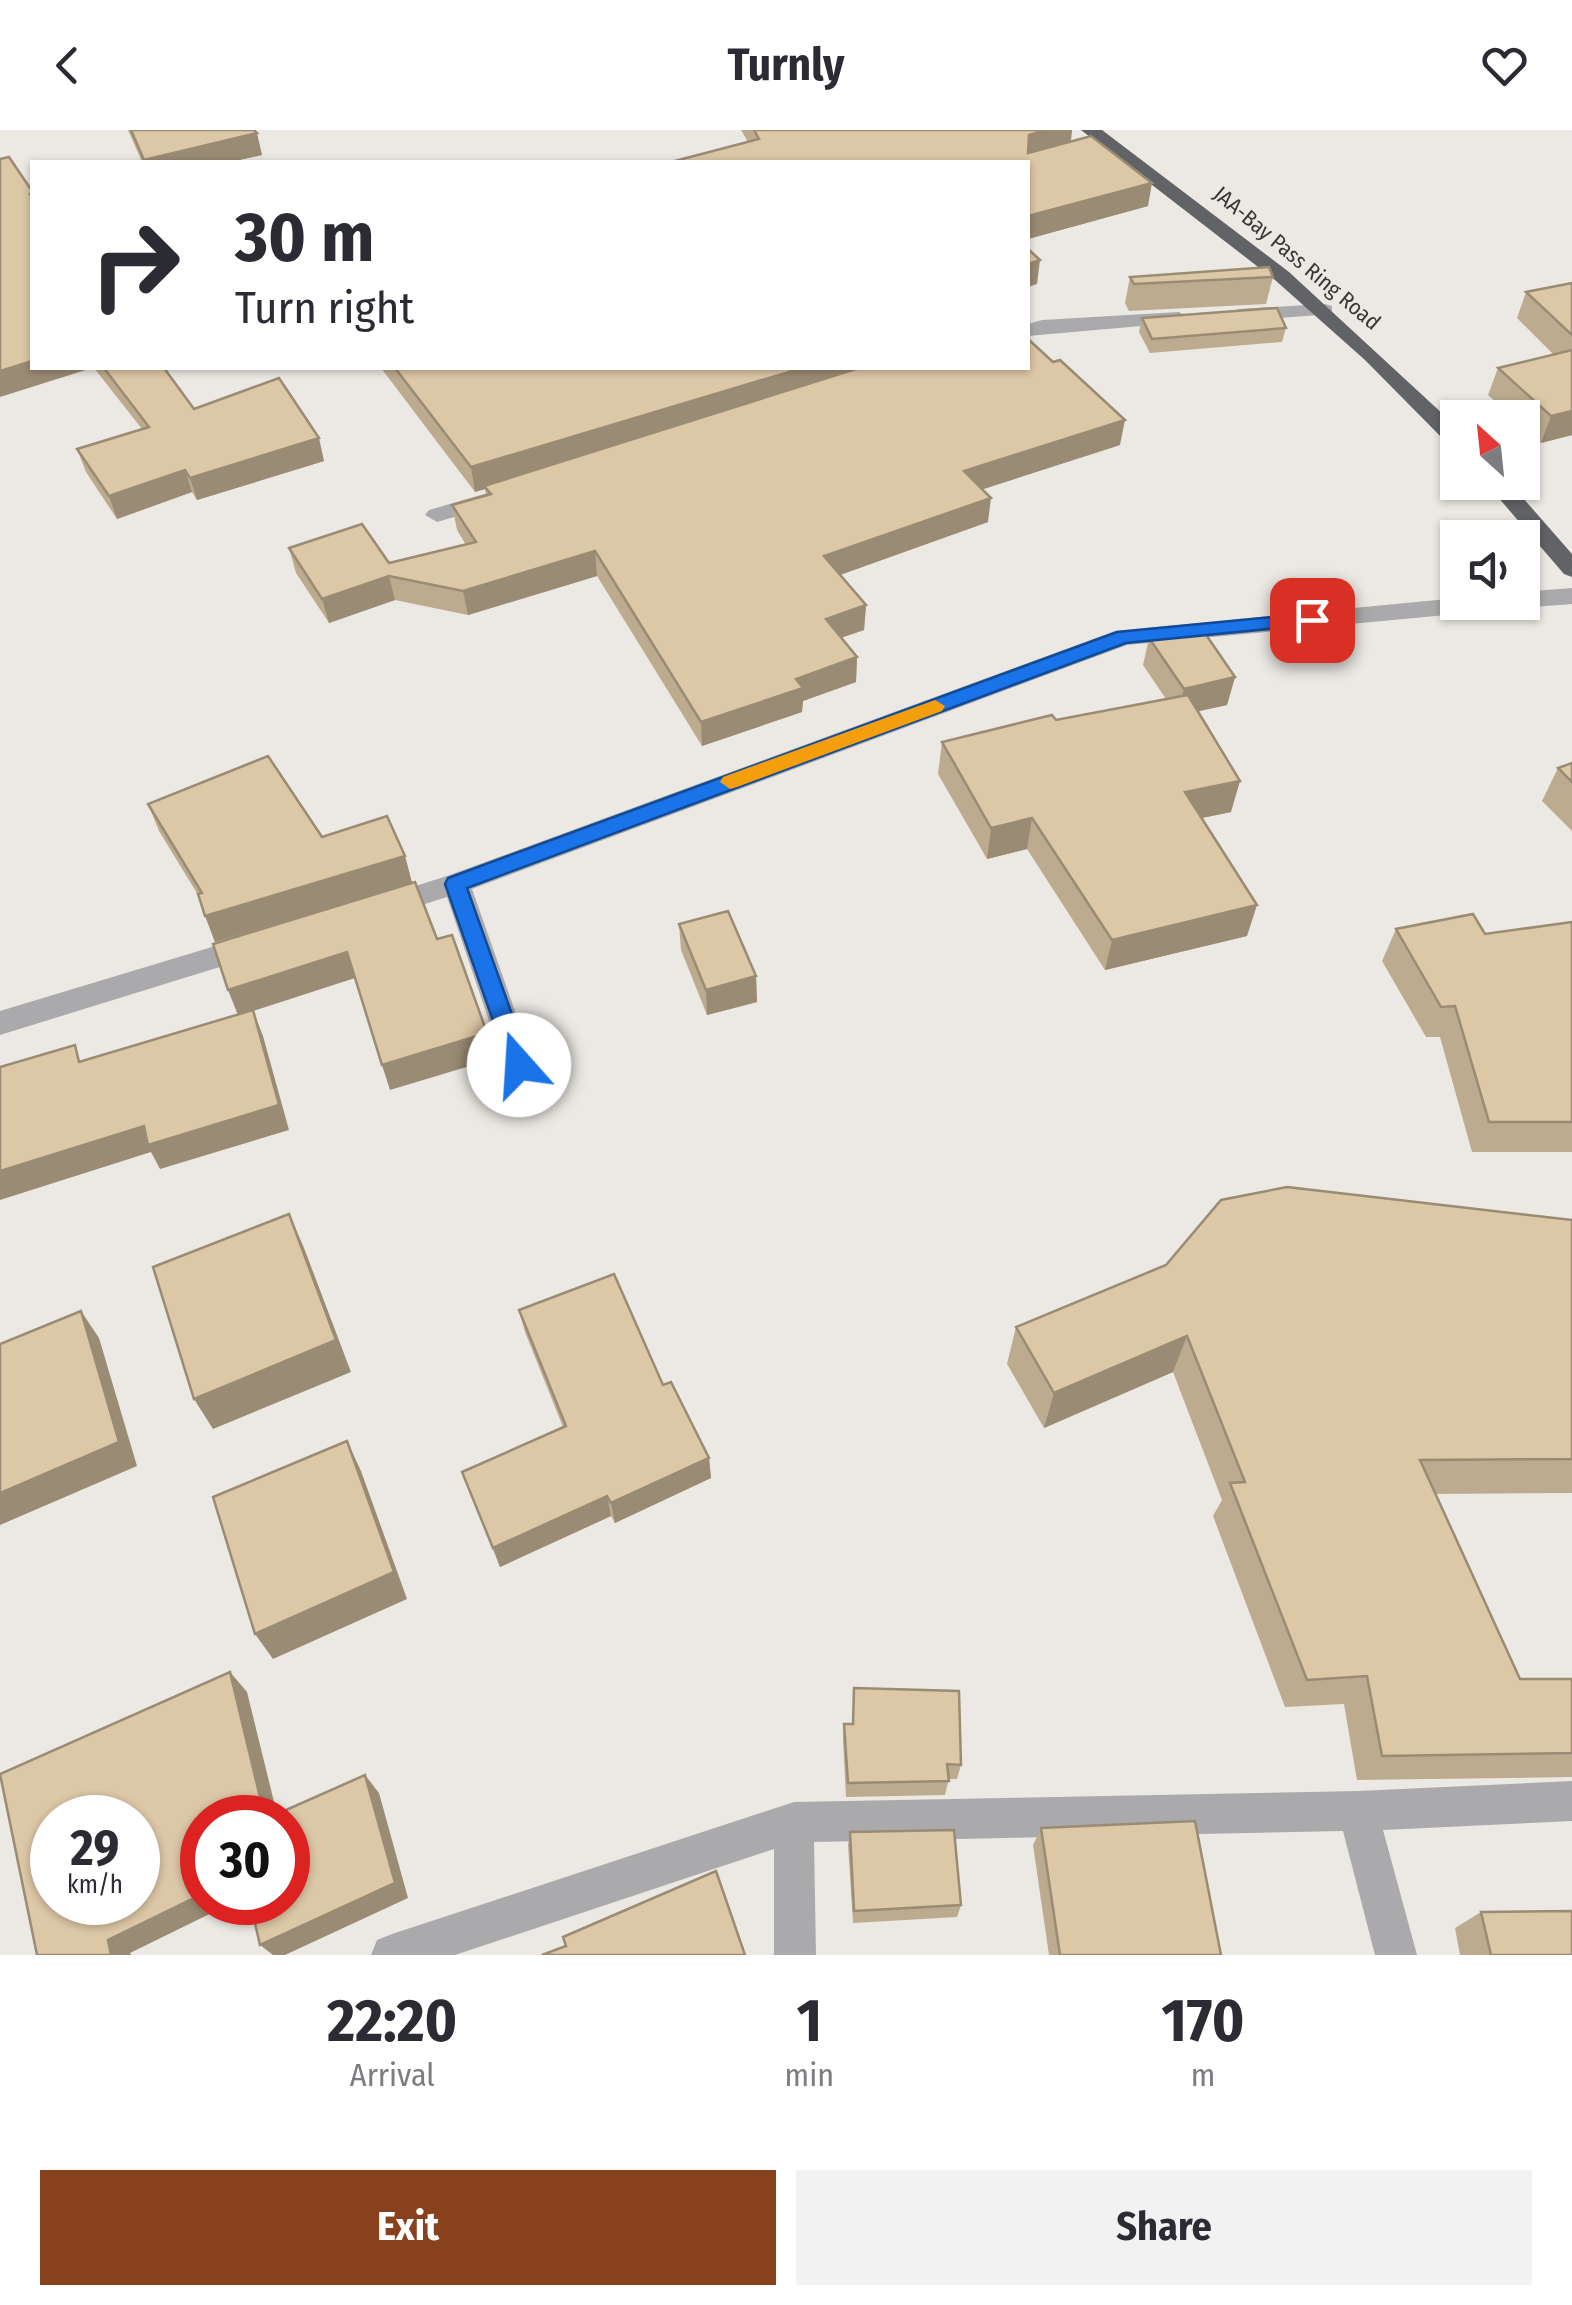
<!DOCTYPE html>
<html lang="en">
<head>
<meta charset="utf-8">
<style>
	:root { --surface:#fff; --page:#f2f2f3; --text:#2b2b33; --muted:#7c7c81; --accent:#87411c }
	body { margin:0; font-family:"Fira Sans Condensed",sans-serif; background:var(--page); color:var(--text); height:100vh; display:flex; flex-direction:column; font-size:38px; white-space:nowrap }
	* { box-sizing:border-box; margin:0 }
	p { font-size:32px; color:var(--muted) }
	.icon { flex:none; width:55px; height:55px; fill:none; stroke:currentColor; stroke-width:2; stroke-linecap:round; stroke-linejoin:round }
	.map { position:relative; height:1825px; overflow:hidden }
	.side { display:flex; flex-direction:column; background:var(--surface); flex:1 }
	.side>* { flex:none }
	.top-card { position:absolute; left:30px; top:30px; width:1000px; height:210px; border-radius:0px; box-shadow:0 2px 8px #0004; background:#fff; color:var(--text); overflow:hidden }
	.needle { width:65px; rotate:333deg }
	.controls { position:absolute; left:1440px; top:270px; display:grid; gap:20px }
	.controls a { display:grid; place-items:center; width:100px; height:100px; border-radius:0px; background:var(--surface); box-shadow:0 2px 8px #0004; font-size:50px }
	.speed { position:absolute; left:30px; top:1665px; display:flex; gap:20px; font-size:50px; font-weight:700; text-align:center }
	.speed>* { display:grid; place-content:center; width:130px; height:130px; border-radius:50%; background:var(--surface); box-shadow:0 2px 8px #0004; line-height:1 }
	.speed small { font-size:25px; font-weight:400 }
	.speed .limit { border:15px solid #d22; background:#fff; color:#111 }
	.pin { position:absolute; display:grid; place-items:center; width:85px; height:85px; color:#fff; margin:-42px; border-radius:20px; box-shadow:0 5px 15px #0006 }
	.me { position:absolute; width:110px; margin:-55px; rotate:341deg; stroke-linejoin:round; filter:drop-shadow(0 0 8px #0008) }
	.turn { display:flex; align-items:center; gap:35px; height:210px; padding:0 40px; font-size:45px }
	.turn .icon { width:130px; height:130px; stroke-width:2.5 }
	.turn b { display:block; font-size:70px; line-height:85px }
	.eta { display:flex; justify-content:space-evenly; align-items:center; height:170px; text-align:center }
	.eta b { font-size:60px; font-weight:700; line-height:70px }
	.button { display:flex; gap:20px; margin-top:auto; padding:20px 40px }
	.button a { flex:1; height:115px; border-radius:0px; background:var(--accent); color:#fff; font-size:40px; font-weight:700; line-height:115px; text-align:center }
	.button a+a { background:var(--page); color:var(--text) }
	header { display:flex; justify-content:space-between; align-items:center; height:130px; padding:0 40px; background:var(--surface); font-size:45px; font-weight:700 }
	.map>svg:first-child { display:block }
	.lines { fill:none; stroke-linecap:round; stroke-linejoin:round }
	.street { fill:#aaaaac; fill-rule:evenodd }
	.highway { fill:#626367; fill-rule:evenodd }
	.wall { fill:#bdab8f }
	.shaded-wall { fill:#9a8b74 }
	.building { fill:#dcc7a6; stroke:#9a8b74; stroke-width:2.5; fill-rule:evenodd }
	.route { fill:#1a73e8; stroke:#114b97; stroke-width:2.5 }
	.slow { fill:#f59e0b }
	.labels { text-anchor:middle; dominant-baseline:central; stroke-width:8; stroke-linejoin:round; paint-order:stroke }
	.far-street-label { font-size:22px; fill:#393736; stroke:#ece9e4 }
</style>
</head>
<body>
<header><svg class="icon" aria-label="back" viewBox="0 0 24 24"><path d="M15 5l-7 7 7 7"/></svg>Turnly<svg class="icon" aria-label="heart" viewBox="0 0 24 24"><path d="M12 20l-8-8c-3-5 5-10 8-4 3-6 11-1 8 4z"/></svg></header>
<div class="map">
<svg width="1572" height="1825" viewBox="0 0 1572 1825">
	<rect width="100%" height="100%" fill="#ece9e4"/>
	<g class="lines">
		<g class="street">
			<path d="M1325 174 1332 176V184L1239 191 1229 185 1239 179Z"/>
			<path d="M1179 182 1189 188 1186 192 1028 206V194L1042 190Z"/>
			<path d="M491 362 499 364V374L437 392 425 385 429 380Z"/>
			<path d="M1572 458V474L1522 478 1512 473 1500 480 1127 515 472 759 534 935 530 944 519 947 508 944 504 935 447 767 381 788 371 784 367 777 371 770 447 746 1115 501 1458 468V472H1522V462Z"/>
			<path d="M255 804 265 807 269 815 265 823 0 905V881Z"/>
			<path d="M1572 1651V1691L1383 1700 1417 1825H1375L1343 1701 814 1712 816 1825H774V1719L455 1825H371L377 1810 392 1804 794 1672 1358 1661Z"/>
		</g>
		<g class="highway">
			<path d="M1081 0H1102L1289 142 1458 298V318L1450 316 1365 230 1275 150Z"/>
			<path d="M1485 352H1509L1572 424V447L1564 444Z"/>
		</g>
	</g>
	<g class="wall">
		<path d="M128 0H254L262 25 230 32H142Z"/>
		<path d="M741 0H1072L1071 11 1148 76 1028 109V32L748 12Z"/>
		<path d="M1130 147H1273L1266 174 1129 181 1125 173Z"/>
		<path d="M1572 153V305L1541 313 1522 296V288H1513L1488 265 1498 238 1553 224 1517 188 1526 162Z"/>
		<path d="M1142 188 1286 198 1282 212 1150 223 1139 202Z"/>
		<path d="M94 238H164L194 279 324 331 197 370 192 362 117 389 86 342 77 319 142 299Z"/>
		<path d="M381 238H1028L1120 315 982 359 988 392 840 445 866 475 864 500 841 508 857 527 856 552 803 571 802 582 702 616 597 446 468 485 395 470 329 493 296 443 289 418 389 433 466 415 457 400 452 375 486 365 485 359 475 362Z"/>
		<path d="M1149 508 1235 547 1227 575 1198 581 1231 682 1202 688 1247 806 1105 840 1027 719 987 729 938 644 942 612 1166 569 1143 535Z"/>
		<path d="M1572 633V701L1542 671 1558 638Z"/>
		<path d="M148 674 322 707 405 726 412 753 215 812 198 765 159 701Z"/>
		<path d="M1572 792V1022H1472L1440 907H1426L1382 831 1396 799 1485 804Z"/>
		<path d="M679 794 756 846 757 872 707 885 681 820Z"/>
		<path d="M1572 1090V1363L1435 1364 1520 1549H1572V1647L1357 1650 1344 1574 1285 1577 1213 1386 1222 1370 1173 1242 1044 1298 1007 1234 1016 1197Z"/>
		<path d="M519 1180 663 1255 709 1328 711 1348 615 1393 611 1386 500 1437 462 1342 563 1297 525 1202Z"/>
		<path d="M854 1558 961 1635 957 1649H949L945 1665 846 1667 843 1610 844 1594H852Z"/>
		<path d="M1041 1698 1221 1825H1049L1033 1715Z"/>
		<path d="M850 1702 961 1775 957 1787 853 1793 848 1715Z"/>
		<path d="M1481 1782 1572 1825H1460L1455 1798Z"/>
	</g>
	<g class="shaded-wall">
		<path d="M1046 0H1072L1070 15 1026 28 1029 5Z"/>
		<path d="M257 3 262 25 230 32H145L144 30Z"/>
		<path d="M1152 53 1148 76 1028 109V86Z"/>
		<path d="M1040 130 1037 154 1028 157V134Z"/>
		<path d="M32 231V238H92L0 267V241Z"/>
		<path d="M802 238H882L484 356 485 359 475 362 471 337Z"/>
		<path d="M1572 281V305L1541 313 1551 286Z"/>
		<path d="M1125 290 1120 315 962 366 964 341Z"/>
		<path d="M319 308 324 331 197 370 190 348Z"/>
		<path d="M185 340 192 362 117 389 109 366Z"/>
		<path d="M991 368 988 392 823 451 824 426Z"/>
		<path d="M595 421 597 446 468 485 463 461Z"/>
		<path d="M389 446 395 470 329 493 322 469Z"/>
		<path d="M866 475 864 500 825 513 826 489Z"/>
		<path d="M857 527 856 552 803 571 802 582 702 616 701 592 796 549Z"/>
		<path d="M1235 547 1227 575 1177 586 1184 559Z"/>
		<path d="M1240 651 1231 682 1177 693 1185 662Z"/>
		<path d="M1032 688 1027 719 987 729 991 698Z"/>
		<path d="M405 726 412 753 215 812 205 786Z"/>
		<path d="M1257 775 1247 806 1105 840 1112 810Z"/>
		<path d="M347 822 355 848 253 881 263 906 289 1000 160 1039 151 1022 0 1070V1041L238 885 228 860Z"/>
		<path d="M756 846 757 872 707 885 706 860Z"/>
		<path d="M487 903 493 929 390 960 382 935Z"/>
		<path d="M289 1084 304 1118 351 1242 213 1299 194 1269Z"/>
		<path d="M81 1181 99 1208 137 1336 0 1395V1363Z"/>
		<path d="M1187 1206 1173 1242 1044 1298 1054 1263Z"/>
		<path d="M347 1311 361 1341 407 1469 273 1529 255 1504Z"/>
		<path d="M709 1328 711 1348 615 1393 611 1373Z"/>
		<path d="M607 1366 611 1386 500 1437 493 1418Z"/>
		<path d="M230 1542 247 1562 278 1688H265Z"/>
		<path d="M365 1645 379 1663 408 1768 285 1825H273L260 1815Z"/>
		<path d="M202 1764V1772H234L130 1823 131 1825H111L108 1810Z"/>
	</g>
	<g class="building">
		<path d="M131 0H254L257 3 144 30Z"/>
		<path d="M754 0H1046L1029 5 1028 23 1091 6 1152 53 1028 86V32H671L759 9Z"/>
		<path d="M9 27 32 61V63L30 64 32 67V231L0 241V29Z"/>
		<path d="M1028 119 1040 130 1028 134Z"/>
		<path d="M1269 137 1273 147 1134 154 1130 147Z"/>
		<path d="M1572 153V205L1526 162Z"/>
		<path d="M1277 178 1286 198 1152 209 1142 188Z"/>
		<path d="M1028 209 1053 232 1060 230 1125 290 964 341 991 368 824 426 866 475 826 489 857 527 796 549 803 558 701 592 595 421 463 461 389 446 322 469 289 418 362 394 389 433 476 412 452 375 491 364 484 356 859 238H1028Z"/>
		<path d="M1572 220V281L1551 286 1498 238Z"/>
		<path d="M104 238H164L194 279 279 248 319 308 190 348 185 340 109 366 77 319 149 297Z"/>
		<path d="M395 238H802L471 337Z"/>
		<path d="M1200 496 1235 547 1184 559 1149 508Z"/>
		<path d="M1188 565 1240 651 1185 662 1257 775 1112 810 1032 688 991 698 942 612 1052 585 1056 590Z"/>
		<path d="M268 626 322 707 387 686 405 726 205 786 198 764 202 763 148 674Z"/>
		<path d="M1572 633V652L1558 638Z"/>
		<path d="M415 752 437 809 452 805 487 903 382 935 347 822 228 860 213 814Z"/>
		<path d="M728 781 756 846 706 860 679 794Z"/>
		<path d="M1473 784 1485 804 1572 792V992H1489L1455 876 1441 877 1396 799Z"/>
		<path d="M253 880 279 975 148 1015 144 996 0 1041V937L75 915 79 932Z"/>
		<path d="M1287 1057 1572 1090V1329L1420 1330 1520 1549H1572V1623L1382 1626 1367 1546 1307 1550 1230 1353 1245 1352 1187 1206 1054 1263 1016 1197 1166 1135 1221 1070Z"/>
		<path d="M289 1084 336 1210 194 1269 153 1137Z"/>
		<path d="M614 1144 663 1255 671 1252 709 1328 611 1373 607 1366 493 1418 462 1342 566 1296 519 1180Z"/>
		<path d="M81 1181 119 1312 0 1363V1214Z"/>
		<path d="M347 1311 394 1442 255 1504 213 1367Z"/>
		<path d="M230 1542 265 1688H202V1764L108 1810 111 1825H37L0 1644ZM52 1688H138V1772H52Z"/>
		<path d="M854 1558 959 1561 961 1635 947 1634 949 1651 848 1653 844 1594H853Z"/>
		<path d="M365 1645 395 1753 260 1815 250 1772H288V1688H268Z"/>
		<path d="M1195 1691 1221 1825H1060L1041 1698Z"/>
		<path d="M954 1700 961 1775 854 1781 850 1702Z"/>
		<path d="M716 1741 745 1825H542L566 1816 563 1807Z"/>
		<path d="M1572 1781V1825H1491L1481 1782Z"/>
	</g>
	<path class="route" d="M1312 483 1319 485V494L1126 513 467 758 530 935 519 945 511 942 445 754 448 748 1117 502Z"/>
	<path class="slow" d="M935 570 945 576 942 581 737 657 730 659 720 652 723 647Z"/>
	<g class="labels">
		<g class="far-street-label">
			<text transform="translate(1297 128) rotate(40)">JAA-Bay Pass Ring Road</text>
		</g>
	</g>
</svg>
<div class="controls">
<a><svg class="needle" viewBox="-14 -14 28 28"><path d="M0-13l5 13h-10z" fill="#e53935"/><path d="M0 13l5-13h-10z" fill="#7c7c81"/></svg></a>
<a><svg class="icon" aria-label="sound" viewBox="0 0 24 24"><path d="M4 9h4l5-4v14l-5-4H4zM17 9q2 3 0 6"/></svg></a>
</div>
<div class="speed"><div>29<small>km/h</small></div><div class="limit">30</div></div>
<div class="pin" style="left:1312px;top:490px;background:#d93025"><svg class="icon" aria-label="arrive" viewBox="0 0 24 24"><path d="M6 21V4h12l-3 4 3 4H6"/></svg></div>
<svg class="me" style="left:519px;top:935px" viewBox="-20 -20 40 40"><circle r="19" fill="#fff"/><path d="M0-13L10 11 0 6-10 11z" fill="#1a73e8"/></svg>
<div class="top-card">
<div class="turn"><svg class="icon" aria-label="right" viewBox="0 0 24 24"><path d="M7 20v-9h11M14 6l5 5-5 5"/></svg><div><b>30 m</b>Turn right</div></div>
</div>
</div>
<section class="side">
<div class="eta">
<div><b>22:20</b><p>Arrival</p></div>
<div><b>1</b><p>min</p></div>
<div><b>170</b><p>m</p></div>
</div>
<div class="button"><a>Exit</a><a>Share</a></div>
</section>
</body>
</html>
